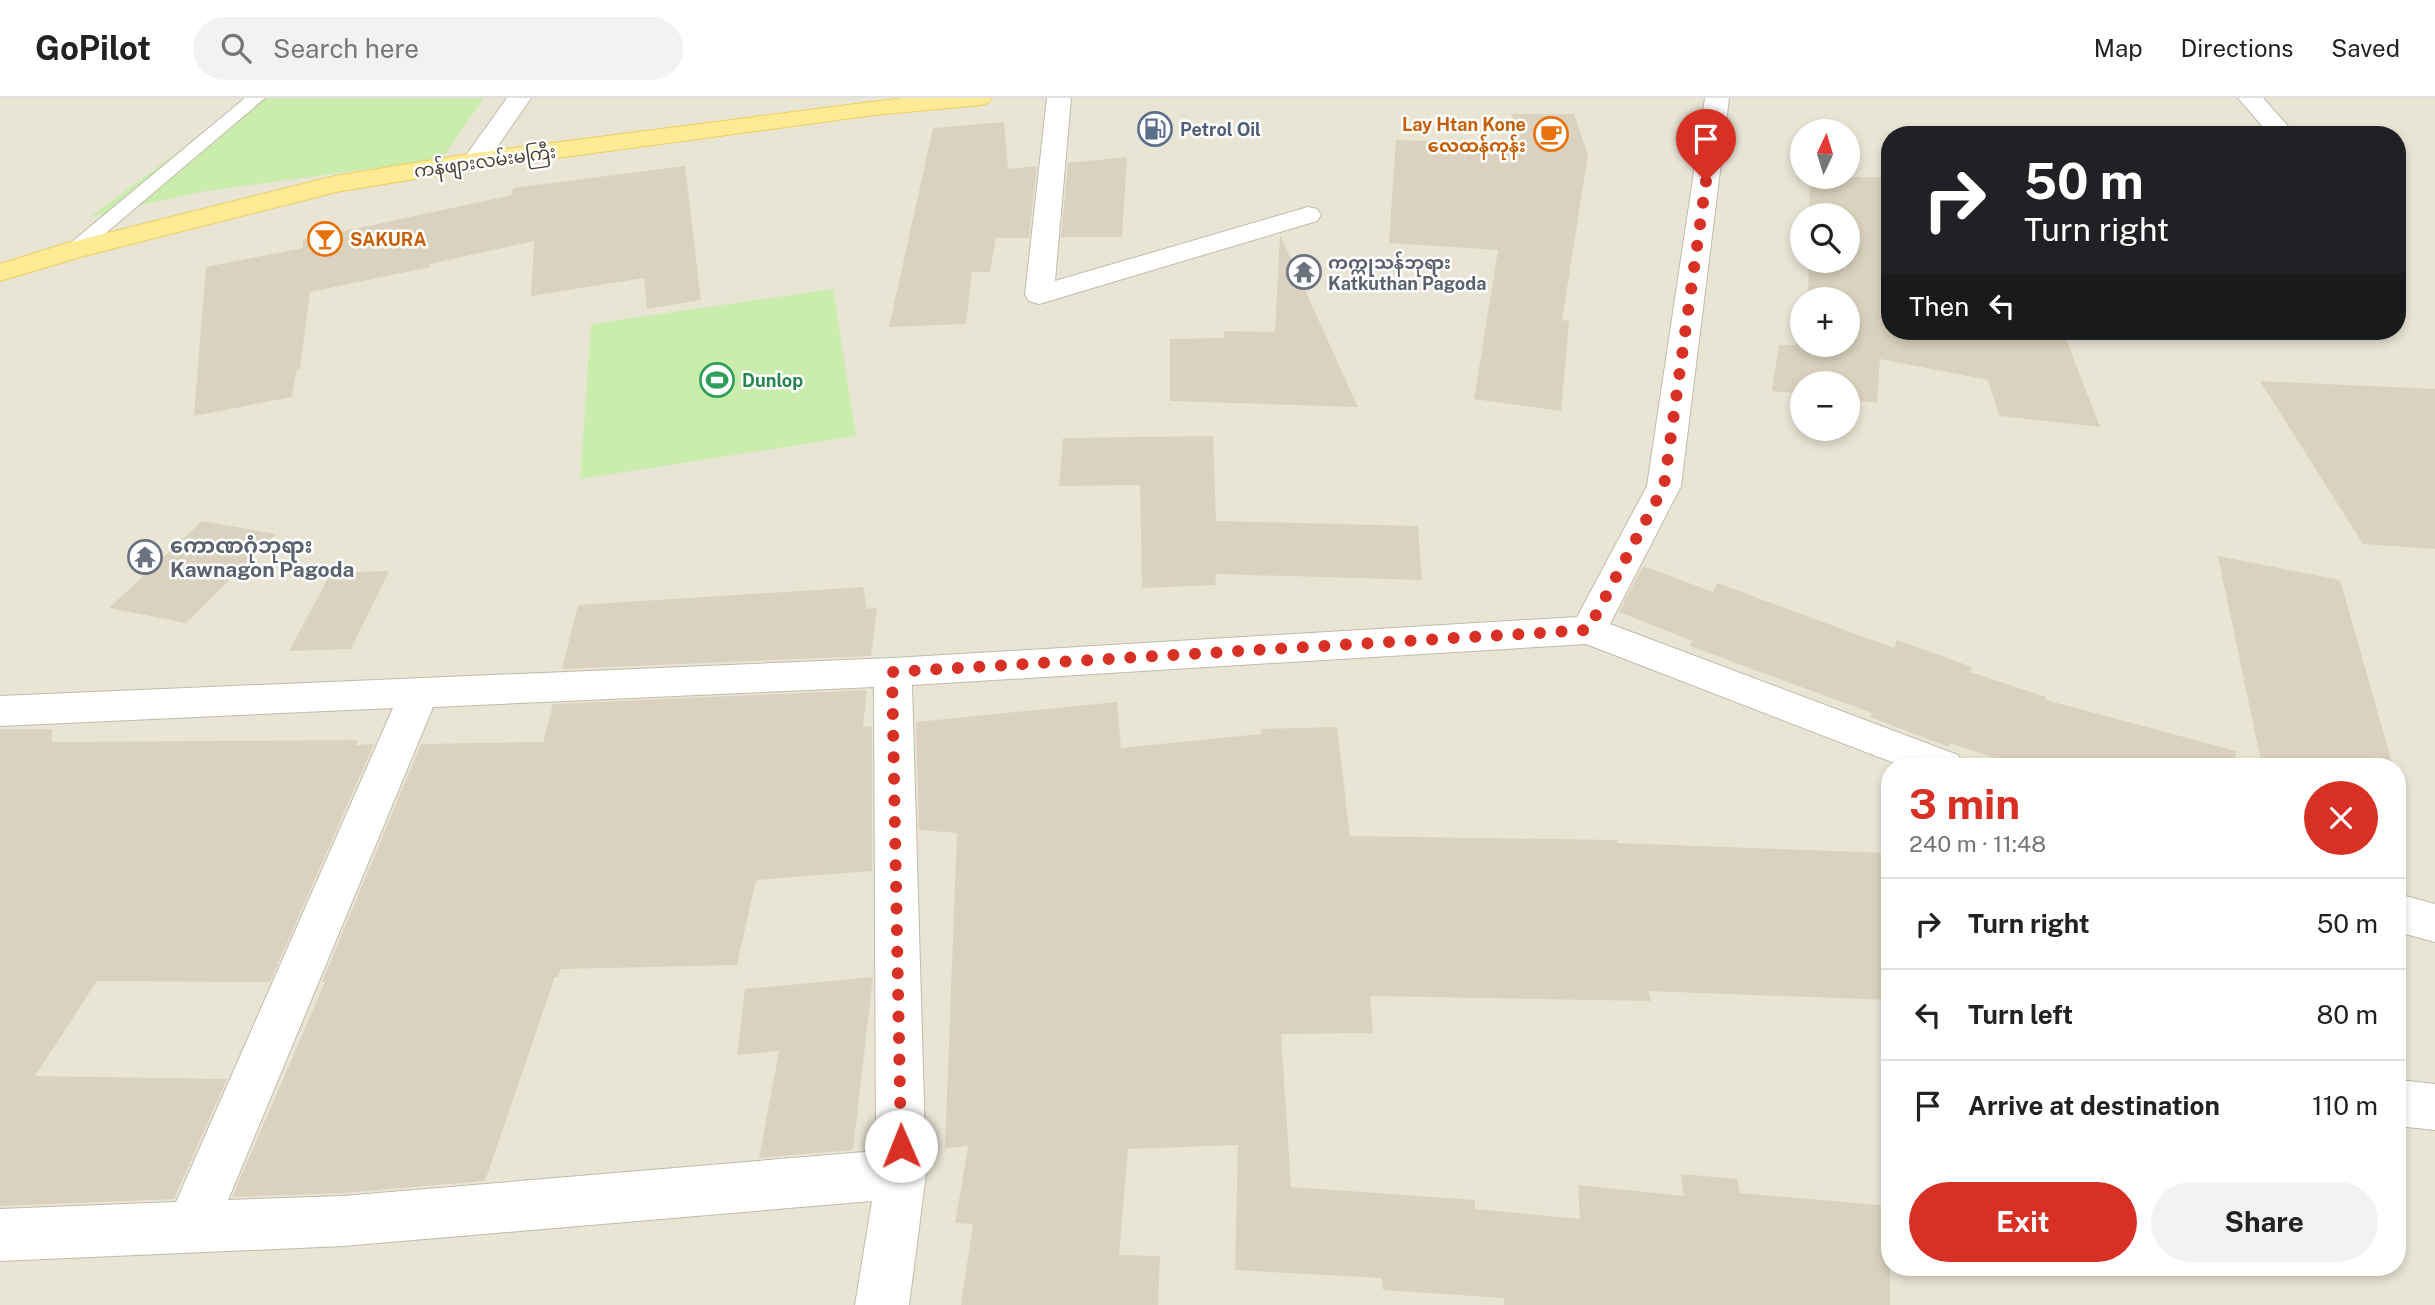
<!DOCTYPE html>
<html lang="en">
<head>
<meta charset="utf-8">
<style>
	:root { --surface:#fff; --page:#f2f2f2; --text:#222; --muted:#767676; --line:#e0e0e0; --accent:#d93025 }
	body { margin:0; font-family:"Public Sans","Noto Sans Myanmar",sans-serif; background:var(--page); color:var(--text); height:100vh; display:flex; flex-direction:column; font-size:26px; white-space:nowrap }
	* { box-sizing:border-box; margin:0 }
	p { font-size:23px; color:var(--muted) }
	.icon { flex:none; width:38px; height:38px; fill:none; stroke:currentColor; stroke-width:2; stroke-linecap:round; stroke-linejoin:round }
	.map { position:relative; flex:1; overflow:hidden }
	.panel { position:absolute; left:1881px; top:660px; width:525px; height:518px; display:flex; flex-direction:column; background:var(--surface); border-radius:28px; box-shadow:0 4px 10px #0003 }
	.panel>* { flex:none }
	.top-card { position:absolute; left:1881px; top:28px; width:525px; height:214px; border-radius:28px; box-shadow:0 4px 10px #0003; background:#202124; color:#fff; overflow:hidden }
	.needle { width:46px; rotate:4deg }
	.fabs { position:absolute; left:1790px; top:21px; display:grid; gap:14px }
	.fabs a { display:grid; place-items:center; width:70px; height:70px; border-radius:50%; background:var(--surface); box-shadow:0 4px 10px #0003; font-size:35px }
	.pin { position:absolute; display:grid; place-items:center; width:60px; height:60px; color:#fff; margin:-72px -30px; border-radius:50% 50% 50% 0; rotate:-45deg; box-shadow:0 0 7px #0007 }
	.pin .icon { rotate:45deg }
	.me { position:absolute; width:77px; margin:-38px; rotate:359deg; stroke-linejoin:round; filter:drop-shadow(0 0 5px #0008) }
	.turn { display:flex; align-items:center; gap:24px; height:147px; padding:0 28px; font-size:32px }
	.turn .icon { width:91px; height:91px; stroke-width:2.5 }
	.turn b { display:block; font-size:49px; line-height:60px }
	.then { display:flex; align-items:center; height:66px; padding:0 28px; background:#0003; gap:14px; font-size:26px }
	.round { display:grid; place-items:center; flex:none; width:74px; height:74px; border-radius:37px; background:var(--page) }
	.overview { display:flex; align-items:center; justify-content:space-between; height:119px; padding:0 28px }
	h1 { font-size:42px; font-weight:700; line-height:52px; color:var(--accent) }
	.button { display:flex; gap:14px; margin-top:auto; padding:14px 28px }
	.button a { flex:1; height:80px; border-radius:42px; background:var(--accent); color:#fff; font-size:28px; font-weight:700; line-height:80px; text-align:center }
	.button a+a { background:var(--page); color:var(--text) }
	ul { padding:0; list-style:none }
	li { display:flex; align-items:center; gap:21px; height:91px; padding:0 28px; border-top:2px solid var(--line) }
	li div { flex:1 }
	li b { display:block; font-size:26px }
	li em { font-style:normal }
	header { display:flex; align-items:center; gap:42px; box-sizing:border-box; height:98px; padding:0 35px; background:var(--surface); border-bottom:2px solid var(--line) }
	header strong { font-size:33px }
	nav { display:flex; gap:38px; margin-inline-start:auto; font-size:24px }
	.search { width:490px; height:63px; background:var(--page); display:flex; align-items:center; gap:18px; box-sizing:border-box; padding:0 24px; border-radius:38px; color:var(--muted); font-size:26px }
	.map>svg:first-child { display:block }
	.residential { fill:#e9e5d5; fill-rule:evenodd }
	.green { fill:#caecad }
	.building { fill:#dad2be }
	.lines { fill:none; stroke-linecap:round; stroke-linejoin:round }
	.lane-casing { stroke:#c1bba9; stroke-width:2 }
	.street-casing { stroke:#c1bba9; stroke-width:2 }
	.primary-casing { stroke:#edcf5d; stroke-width:2 }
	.lane { fill:#fff; fill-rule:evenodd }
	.street { fill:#fff; fill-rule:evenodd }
	.primary { fill:#ffeb96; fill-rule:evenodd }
	.route { stroke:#d93025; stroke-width:12; stroke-dasharray:0 21.6 }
	.labels { text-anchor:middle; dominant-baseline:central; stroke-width:5; stroke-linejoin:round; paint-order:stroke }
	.far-food-label { font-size:18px; font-weight:bold; fill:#c56008; stroke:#fff; text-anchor:end }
	.far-service-label { font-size:18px; font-weight:bold; fill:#4e5e75; stroke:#fff; text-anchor:start }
	.far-street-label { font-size:18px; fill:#494335; stroke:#fff }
	.far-worship-label { font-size:18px; font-weight:bold; fill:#5b616d; stroke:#fff; text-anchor:start }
	.far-leisure-label { font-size:18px; font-weight:bold; fill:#27864d; stroke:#fff; text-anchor:start }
	.worship-label { font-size:21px; font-weight:bold; fill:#5b616d; stroke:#fff; text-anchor:start }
</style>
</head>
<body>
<header>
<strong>GoPilot</strong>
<div class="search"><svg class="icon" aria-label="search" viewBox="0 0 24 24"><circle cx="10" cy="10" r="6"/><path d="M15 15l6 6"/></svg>Search here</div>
<nav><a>Map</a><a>Directions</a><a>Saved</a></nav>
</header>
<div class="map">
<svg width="2435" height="1207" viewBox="0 0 2435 1207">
	<rect width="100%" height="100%" fill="#f5f2e7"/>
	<path class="residential" d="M0 0H2435V1207H0ZM1802 33H1848V79H1802ZM1890 37H2398V233H1890ZM1802 117H1848V163H1802ZM1802 201H1848V247H1802ZM1802 285H1848V331H1802ZM1890 668H2398V1169H1890Z"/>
	<g class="green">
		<path d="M251 0H484L442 61 200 94 90 119Z"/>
		<path d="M833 191 856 338 580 381 591 226Z"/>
	</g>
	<g class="building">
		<path d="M1511 16H1574L1588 57 1562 222 1569 223 1561 313 1474 301 1498 152 1389 145 1396 42 1519 45Z"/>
		<path d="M1004 24 1008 71 1037 68 1029 140H996L990 174H972L966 226 889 229 933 30Z"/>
		<path d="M1127 59 1122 139H1061L1068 65Z"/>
		<path d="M685 68 701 202 647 211 644 180 531 198 534 143 430 166V169L310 194 300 271H297L292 299 194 318 206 169 303 150V142L512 97 513 90Z"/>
		<path d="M1810 79H1890V233H1999L2066 241 2100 329 1999 318 1988 282 1880 261 1877 305 1848 301V285H1802V296L1772 293 1779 247H1796L1801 204 1802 247H1848V201H1808L1809 163H1848V117H1809Z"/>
		<path d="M1280 137 1358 309 1170 303V241L1224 240V233L1275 234Z"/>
		<path d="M2260 283 2435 291V451L2363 446Z"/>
		<path d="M1213 338 1216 423 1418 428 1422 482 1215 476 1216 487 1142 490 1140 387 1059 388 1063 340Z"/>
		<path d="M202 423 276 436 186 525 109 510Z"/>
		<path d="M2218 458 2340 482 2393 668H2262Z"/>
		<path d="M1643 468 1713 494 1717 485 1894 550 1897 542 1972 569 1970 574 2046 599V602L2236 653 2234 668H2019L1950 645 1949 649 1870 619 1872 615 1690 548 1692 543 1619 514Z"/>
		<path d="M389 473 351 551 289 553 331 475Z"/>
		<path d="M863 489 867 511 877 510 871 558 562 571 578 507Z"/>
		<path d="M867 592 863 629 872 628V773L756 782 737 867 561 871 558 879H555L485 1083 343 1095 232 1099 325 884H322L421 646 543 644 553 606Z"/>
		<path d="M1117 604 1121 650 1261 636V631L1337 629 1350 738 1617 742V745L1890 755V902L1649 893 1651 903 1370 898 1373 935 1281 936 1291 1089 1475 1102V1111L1580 1121 1578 1087 1684 1098 1681 1076 1737 1081 1740 1095 1890 1108V1207H1504V1200L1383 1192 1382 1180 1235 1172 1238 1047 1128 1051 1119 1157 1160 1158 1158 1207H961L973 1126 955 1125 968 1048 945 1050 957 735 919 732 916 624Z"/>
		<path d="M0 631H52V644L358 642 356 647 374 646 270 884 97 883 35 978 227 981 174 1101 0 1108Z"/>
		<path d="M873 879 853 1052 759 1060 779 953 737 957 745 891Z"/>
	</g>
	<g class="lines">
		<g class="lane-casing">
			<path id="lane" d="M245 0H265L81 156H67L64 152 67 148Z"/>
		</g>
		<g class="street-casing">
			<g id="street">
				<path d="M507 0H531L484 68H466L462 63Z"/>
				<path d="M1047 0H1071L1055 183 1308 109 1317 111 1321 117 1317 123 1049 203 1039 206 1029 203 1025 197Z"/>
				<path d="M1705 0H1729L1681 388 1610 526 1958 657 1964 668H1902L1586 546 912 587 926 1076 909 1207H855L872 1103 343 1148 0 1163V1111L176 1104 393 610 0 628V598L893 560 1577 519 1647 388ZM874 589 876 1053 343 1098 228 1102 433 609Z"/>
				<path d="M2238 0H2263L2296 37H2270Z"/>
				<path d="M2398 796 2435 806V844L2398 834Z"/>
				<path d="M2398 982 2435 986V1032L2398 1028Z"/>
			</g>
		</g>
		<g class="primary-casing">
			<path id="primary" d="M903 0H992L988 5 980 7 874 17 475 71 336 94 84 158 0 183V166L64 146 335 78 475 55Z"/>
		</g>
		<use href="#lane" class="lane"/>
		<use href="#street" class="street"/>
		<use href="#primary" class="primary"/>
	</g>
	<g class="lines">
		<path class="route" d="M901 1048 892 574 1588 532 1664 388 1706 83"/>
	</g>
	<defs>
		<g id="fuel-ring" transform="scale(1.75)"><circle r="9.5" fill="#fff" stroke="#5c6f8a" stroke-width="1.5"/><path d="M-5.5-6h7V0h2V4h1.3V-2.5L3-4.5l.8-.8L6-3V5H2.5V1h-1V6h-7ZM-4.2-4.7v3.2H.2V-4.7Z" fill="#5c6f8a"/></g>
		<g id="cafe-ring" transform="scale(1.75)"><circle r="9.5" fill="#fff" stroke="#e8710a" stroke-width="1.5"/><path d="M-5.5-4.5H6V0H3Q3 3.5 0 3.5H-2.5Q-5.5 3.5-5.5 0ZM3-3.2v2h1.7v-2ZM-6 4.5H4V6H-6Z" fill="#e8710a"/></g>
		<g id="bar-ring" transform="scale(1.75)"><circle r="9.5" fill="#fff" stroke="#e8710a" stroke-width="1.5"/><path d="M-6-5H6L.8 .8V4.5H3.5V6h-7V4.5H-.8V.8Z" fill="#e8710a"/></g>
		<g id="temple-ring" transform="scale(1.75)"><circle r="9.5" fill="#fff" stroke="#6b7280" stroke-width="1.5"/><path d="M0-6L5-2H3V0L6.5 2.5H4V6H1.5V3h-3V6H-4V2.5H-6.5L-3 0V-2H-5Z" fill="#6b7280"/></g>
		<g id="stadium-ring" transform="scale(1.75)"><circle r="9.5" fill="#fff" stroke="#2e9e5b" stroke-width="1.5"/><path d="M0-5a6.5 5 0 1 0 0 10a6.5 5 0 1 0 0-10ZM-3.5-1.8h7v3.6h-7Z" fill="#2e9e5b"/></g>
	</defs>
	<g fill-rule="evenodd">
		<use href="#fuel-ring" x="1155" y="31"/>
		<use href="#cafe-ring" x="1551" y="36"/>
		<use href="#bar-ring" x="325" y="141"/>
		<use href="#temple-ring" x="1304" y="174"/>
		<use href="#stadium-ring" x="717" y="282"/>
		<use href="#temple-ring" x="145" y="459"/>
	</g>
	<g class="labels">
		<g class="far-food-label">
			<text x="1526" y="26">Lay Htan Kone<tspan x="1526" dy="21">လေထန်ကုန်း</tspan></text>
			<text x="350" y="141" text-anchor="start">SAKURA</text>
		</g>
		<g class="far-service-label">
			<text x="1180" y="31">Petrol Oil</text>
		</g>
		<g class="far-street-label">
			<text transform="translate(485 63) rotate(-8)">ကန်ဖျားလမ်းမကြီး</text>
		</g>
		<g class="far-worship-label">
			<text x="1328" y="164">ကက္ကုသန်ဘုရား<tspan x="1328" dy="21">Katkuthan Pagoda</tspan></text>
		</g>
		<g class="far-leisure-label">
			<text x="742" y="282">Dunlop</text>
		</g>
		<g class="worship-label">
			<text x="170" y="447">ကောဏဂုံဘုရား<tspan x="170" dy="24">Kawnagon Pagoda</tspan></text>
		</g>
	</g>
</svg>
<div class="fabs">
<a><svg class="needle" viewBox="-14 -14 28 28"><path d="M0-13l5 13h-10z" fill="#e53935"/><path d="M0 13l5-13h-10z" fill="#767676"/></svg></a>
<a><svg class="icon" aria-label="search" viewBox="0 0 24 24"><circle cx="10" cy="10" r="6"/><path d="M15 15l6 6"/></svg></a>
<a>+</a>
<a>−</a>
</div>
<div class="pin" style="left:1706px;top:83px;background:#d93025"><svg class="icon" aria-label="arrive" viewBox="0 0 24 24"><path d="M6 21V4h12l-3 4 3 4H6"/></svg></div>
<svg class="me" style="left:901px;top:1048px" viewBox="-20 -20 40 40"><circle r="19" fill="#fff"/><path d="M0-13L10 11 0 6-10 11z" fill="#d93025"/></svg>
<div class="top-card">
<div class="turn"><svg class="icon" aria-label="right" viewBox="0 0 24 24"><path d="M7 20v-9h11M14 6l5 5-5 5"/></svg><div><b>50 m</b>Turn right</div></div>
<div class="then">Then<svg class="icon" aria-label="left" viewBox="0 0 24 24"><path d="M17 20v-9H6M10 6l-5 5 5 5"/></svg></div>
</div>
<section class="panel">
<div class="overview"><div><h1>3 min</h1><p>240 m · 11:48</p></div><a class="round" style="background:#d93025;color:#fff"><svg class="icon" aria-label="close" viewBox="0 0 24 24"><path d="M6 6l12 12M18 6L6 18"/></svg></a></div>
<ul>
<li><svg class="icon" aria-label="right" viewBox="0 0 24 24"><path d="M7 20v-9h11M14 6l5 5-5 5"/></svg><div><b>Turn right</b></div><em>50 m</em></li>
<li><svg class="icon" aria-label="left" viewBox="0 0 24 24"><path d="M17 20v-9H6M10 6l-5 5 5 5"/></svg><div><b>Turn left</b></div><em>80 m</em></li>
<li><svg class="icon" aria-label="arrive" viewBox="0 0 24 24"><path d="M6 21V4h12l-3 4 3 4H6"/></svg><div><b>Arrive at destination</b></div><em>110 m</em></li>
</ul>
<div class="button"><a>Exit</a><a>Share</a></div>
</section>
</div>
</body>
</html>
